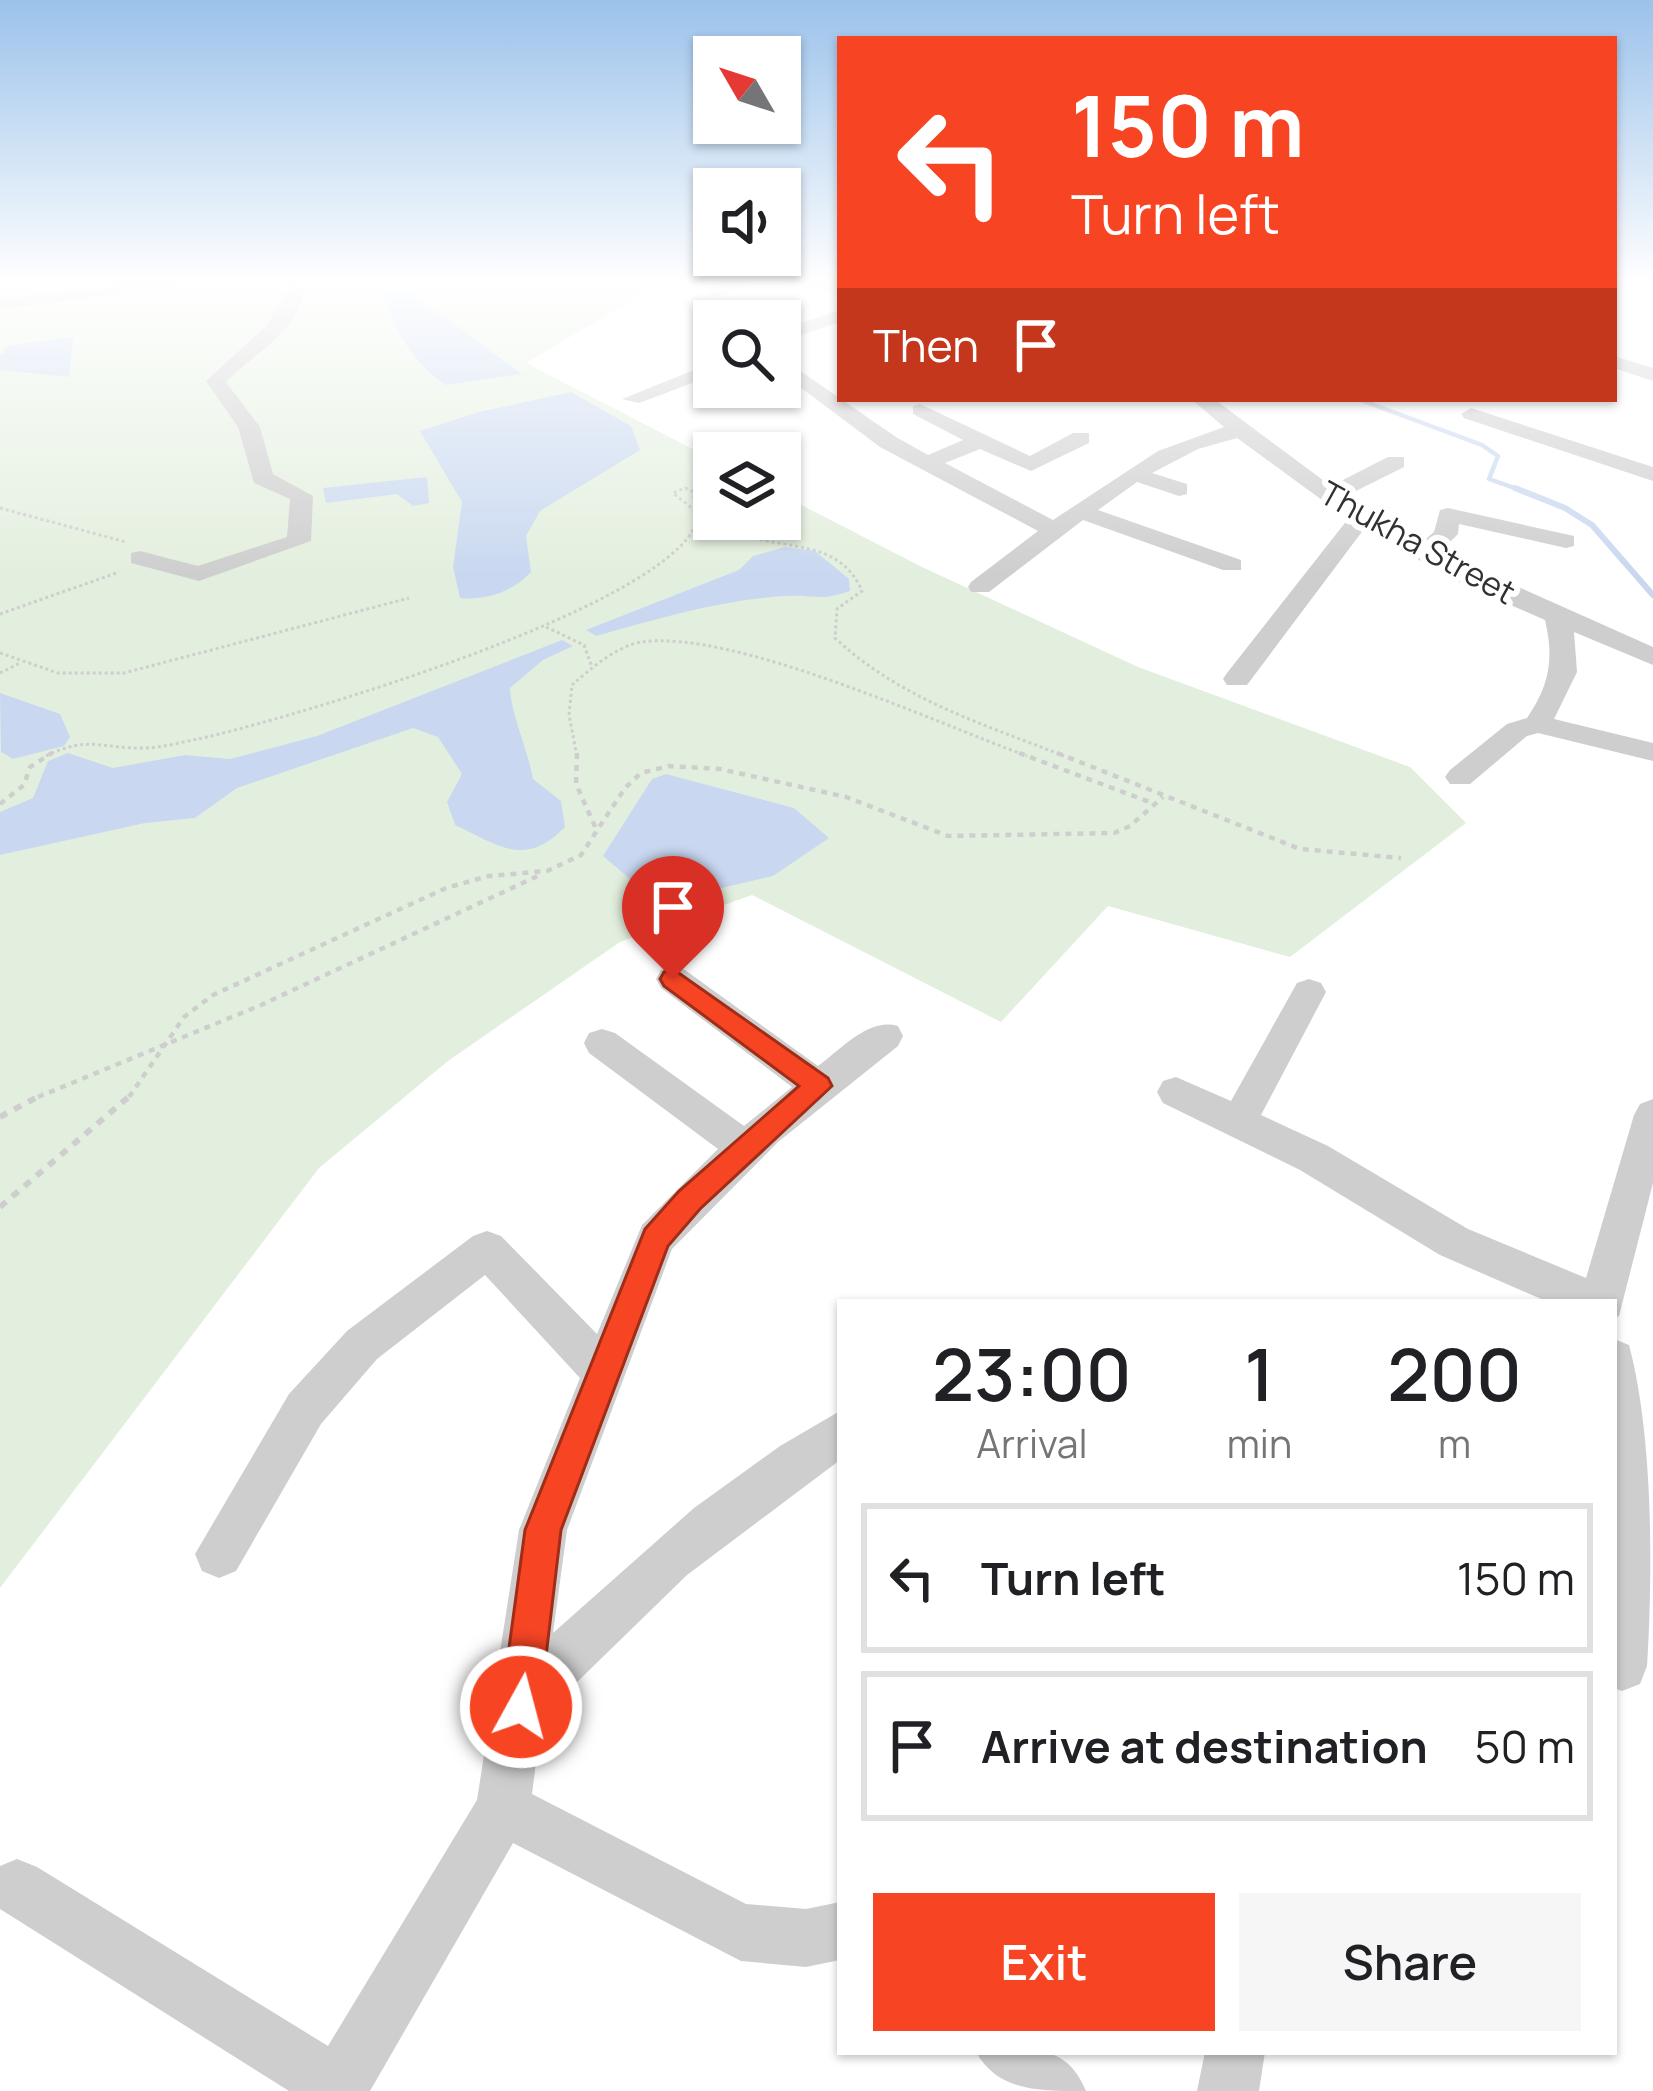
<!DOCTYPE html>
<html lang="en">
<head>
<meta charset="utf-8">
<style>
	:root { --surface:#fff; --page:#f6f6f6; --text:#202124; --muted:#757577; --line:#e0e0e0; --accent:#f74524 }
	body { margin:0; font-family:Manrope,sans-serif; background:var(--page); color:var(--text); height:100vh; display:flex; flex-direction:column; font-size:45px; white-space:nowrap }
	* { box-sizing:border-box; margin:0 }
	p { font-size:39px; color:var(--muted) }
	.icon { flex:none; width:66px; height:66px; fill:none; stroke:currentColor; stroke-width:2; stroke-linecap:round; stroke-linejoin:round }
	.map { position:relative; flex:1; overflow:hidden }
	.drawer { position:absolute; left:837px; top:1299px; width:780px; height:756px; display:flex; flex-direction:column; background:var(--surface); border-radius:0px; box-shadow:0 3px 9px #0004 }
	.drawer>* { flex:none }
	.guide { position:absolute; left:837px; top:36px; width:780px; height:366px; border-radius:0px; box-shadow:0 3px 9px #0004; background:#f74524; color:#fff; overflow:hidden }
	.needle { width:78px; rotate:309deg }
	.buttons { position:absolute; left:693px; top:36px; display:grid; gap:24px }
	.buttons a { display:grid; place-items:center; width:108px; height:108px; border-radius:0px; background:var(--surface); box-shadow:0 3px 9px #0004; font-size:60px }
	.pin { position:absolute; display:grid; place-items:center; width:102px; height:102px; color:#fff; margin:-123px -51px; border-radius:50% 50% 50% 0; rotate:-45deg; box-shadow:0 0 12px #0007 }
	.pin .icon { rotate:45deg }
	.me { position:absolute; width:132px; margin:-66px; rotate:7deg; stroke-linejoin:round; filter:drop-shadow(0 0 9px #0008) }
	.turn { display:flex; align-items:center; gap:42px; height:252px; padding:0 36px; font-size:54px }
	.turn .icon { width:156px; height:156px; stroke-width:2.5 }
	.turn b { display:block; font-size:84px; line-height:102px }
	.then { display:flex; align-items:center; height:114px; padding:0 36px; background:#0003; gap:24px; font-size:45px }
	.eta { display:flex; justify-content:space-evenly; align-items:center; height:204px; text-align:center }
	.eta b { font-size:72px; font-weight:600; line-height:84px }
	.button { display:flex; gap:24px; margin-top:auto; padding:24px 36px }
	.button a { flex:1; height:138px; border-radius:0px; background:var(--accent); color:#fff; font-size:48px; font-weight:600; line-height:138px; text-align:center }
	.button a+a { background:var(--page); color:var(--text) }
	ul { padding:0; list-style:none }
	li { display:flex; align-items:center; gap:36px; height:150px; margin:0 24px 18px; padding:0 12px; border:6px solid var(--line); border-radius:0px }
	li div { flex:1 }
	li b { display:block; font-size:45px }
	li em { font-style:normal }
	.map>svg:first-child { display:block }
	.green { fill:#e3efde }
	.water { fill:#c9d8f0 }
	.lines { fill:none; stroke-linecap:round; stroke-linejoin:round }
	.stream-far1 { stroke:#c9d8f0; stroke-width:4.5 }
	.stream { stroke:#c9d8f0; stroke-width:6 }
	.path-far2 { stroke:#cecece; stroke-width:3; stroke-dasharray:3 3; stroke-linecap:butt }
	.path-far1 { stroke:#cecece; stroke-width:4.5; stroke-dasharray:6 6; stroke-linecap:butt }
	.path { stroke:#cecece; stroke-width:6; stroke-dasharray:8 8; stroke-linecap:butt }
	.minor { fill:#cecece; fill-rule:evenodd }
	.route { fill:#f74524; stroke:#a12d17; stroke-width:3 }
	.labels { text-anchor:middle; dominant-baseline:central; stroke-width:12; stroke-linejoin:round; paint-order:stroke }
	.far-street-label { font-size:33px; fill:#313131; stroke:#fff }
</style>
</head>
<body>
<div class="map">
<svg width="1653" height="2091" viewBox="0 0 1653 2091">
	<rect width="100%" height="100%" fill="#fff"/>
	<path class="green" d="M0 282H663L526 363 714 460V519H780V494L922 567 1138 667 1410 767 1466 823 1290 957 1108 906 1001 1022 752 895 620 942 448 1061 319 1168 0 1588Z"/>
	<g class="water">
		<path d="M404 287 522 374 445 385C414 362 393 331 384 294Z"/>
		<path d="M73 337 69 377 0 370V355L8 346Z"/>
		<path d="M571 392 631 426 640 450 540 511 526 536 531 572C514 591 486 601 460 598L453 567 462 502 420 431 479 412Z"/>
		<path d="M427 477 429 503 413 506 397 494 326 503 323 488Z"/>
		<path d="M785 547 815 551 849 579 850 591C819 602 816 594 787 596 723 599 657 619 596 636L586 630 739 570 753 556Z"/>
		<path d="M562 640 573 646 543 660 510 688C511 714 528 750 533 779L561 801 565 827C525 868 500 846 455 825L447 802 462 774 438 737 413 728 237 788 195 818 145 823 0 855V812L33 798 48 761 68 753 113 768 185 755 230 759 317 736Z"/>
		<path d="M0 693 60 714 70 737 64 746 13 759 1 752Z"/>
		<path d="M666 774 794 808 829 838 773 876 658 903 603 856 652 779Z"/>
	</g>
	<g class="lines">
		<path class="stream-far1" d="M1358 399 1482 445 1498 456 1489 479 1523 491"/>
		<path class="stream" d="M1515 488 1565 508 1592 525 1653 595"/>
		<g class="path-far2">
			<path d="M685 488 692 491 699 514 673 493Z"/>
			<path d="M0 508 126 542"/>
			<path d="M699 514C719 526 740 535 763 540 804 549 843 547 862 591L837 609 835 638C900 699 983 724 1064 756"/>
			<path d="M0 614 119 572"/>
			<path d="M546 627 584 645 592 667"/>
			<path d="M0 653 58 673H124L409 598"/>
			<path d="M0 673 20 663"/>
			<path d="M46 756C88 735 103 749 144 748 162 748 181 742 198 739 282 721 690 602 699 514"/>
			<path d="M577 756 569 715 572 685C590 669 617 646 641 642 733 629 934 722 1027 756"/>
		</g>
		<g class="path-far1">
			<path d="M577 753 576 784 597 831"/>
			<path d="M1019 753 1155 804"/>
			<path d="M1057 753 1300 849 1401 858"/>
			<path d="M0 804 24 785 30 767 52 753"/>
			<path d="M38 1097 261 1005 542 874"/>
			<path d="M129 1097 184 1017 213 995 446 888 489 876 547 871 581 855 625 788 641 773 669 766 720 769 846 797 948 836 1114 833 1130 826 1163 797"/>
		</g>
		<g class="path">
			<path d="M0 1117 43 1094"/>
			<path d="M0 1207 132 1094"/>
		</g>
		<g class="minor">
			<path d="M132 282H186L177 287 0 309V299Z"/>
			<path d="M282 282 303 285C307 325 251 356 226 382L260 427 273 474 313 496 311 541 199 581 131 563V553L140 551 198 566 287 537 290 499 254 483 238 427 206 381 267 325 288 289Z"/>
			<path d="M724 282H748L721 297H709V289Z"/>
			<path d="M805 282 840 284V295L808 286Z"/>
			<path d="M840 310V322L780 342V330Z"/>
			<path d="M1614 356 1653 368V381L1614 368Z"/>
			<path d="M780 357 896 437 928 455 963 440 913 414V406L920 404 1030 456 1073 433H1089V443L1031 471 980 449 945 463 1053 520 1158 451 1224 427 1191 399H1214L1331 486 1388 457H1404V467L1346 496 1422 542 1434 532 1440 510 1448 508 1574 536V546L1566 548 1459 524 1458 534 1440 552 1653 647V665L1574 632 1577 672 1554 719 1653 743V761L1538 733 1527 736 1470 784H1450L1445 777 1450 770 1507 724 1527 718C1550 685 1554 658 1545 620L1456 581 1364 529 1247 685H1227L1223 679 1227 673 1348 519 1237 438 1198 449 1152 473 1187 484V494L1179 496 1137 482 1098 510 1241 560V570H1223L1083 520 989 592H971L968 587 971 582 1038 531 880 447 780 372Z"/>
			<path d="M714 362V375L639 403 622 399Z"/>
			<path d="M1471 408 1653 467V481L1464 418 1461 414Z"/>
			<path d="M673 966 685 970 818 1066C840 1050 869 1017 898 1026L903 1036 898 1046 778 1142 672 1249 567 1530 553 1633 694 1508 780 1446 840 1411V1460L687 1575 574 1685 541 1723 532 1794 746 1904 806 1909 840 1902V1960L806 1967 741 1961 513 1843 370 2091H289L0 1909V1866L17 1859 37 1867 328 2046 477 1800 519 1530 580 1378 485 1275 377 1359 321 1424 236 1571 219 1578 202 1571 195 1554 289 1394 347 1331 473 1236 487 1231 501 1236 597 1334 642 1225 718 1149 589 1053 584 1043 589 1033 602 1029 615 1033 744 1126 792 1087 661 988 656 979 661 970Z"/>
			<path d="M1309 979 1321 983 1326 992 1261 1115 1328 1146 1468 1229 1586 1278 1634 1115 1640 1104 1653 1099V1183L1619 1316 1614 1318V1302H1548L1440 1255 1300 1170 1163 1103 1157 1092 1163 1081 1176 1077 1231 1101 1297 983Z"/>
			<path d="M1614 1339 1629 1345C1653 1435 1653 1570 1647 1666L1640 1684 1622 1691 1614 1688Z"/>
			<path d="M976 2052C1025 2052 1064 2038 1086 2091 1037 2091 998 2091 976 2052Z"/>
			<path d="M1205 2052H1265L1259 2091H1197Z"/>
		</g>
	</g>
	<linearGradient id="sky" x2="0" y2="1"><stop stop-color="#9bc2eb"/><stop offset="0.49" stop-color="#fff"/><stop offset="1" stop-color="#fff" stop-opacity="0"/></linearGradient>
	<rect width="1653" height="575" fill="url(#sky)"/>
	<path class="route" d="M673 969 828 1078 832 1086 700 1209 668 1246 561 1530 540 1707 535 1721 521 1726 507 1721 501 1707 525 1530 645 1229 679 1191 799 1086 664 986 660 979 664 972Z"/>
	<g class="labels">
		<g class="far-street-label">
			<text transform="translate(1418 542) rotate(29)">Thukha Street</text>
		</g>
	</g>
</svg>
<div class="buttons">
<a><svg class="needle" viewBox="-14 -14 28 28"><path d="M0-13l5 13h-10z" fill="#e53935"/><path d="M0 13l5-13h-10z" fill="#757577"/></svg></a>
<a><svg class="icon" aria-label="sound" viewBox="0 0 24 24"><path d="M4 9h4l5-4v14l-5-4H4zM17 9q2 3 0 6"/></svg></a>
<a><svg class="icon" aria-label="search" viewBox="0 0 24 24"><circle cx="10" cy="10" r="6"/><path d="M15 15l6 6"/></svg></a>
<a><svg class="icon" aria-label="layers" viewBox="0 0 24 24"><path d="M12 4l9 5-9 5-9-5zM3 14l9 5 9-5"/></svg></a>
</div>
<div class="pin" style="left:673px;top:979px;background:#d93025"><svg class="icon" aria-label="arrive" viewBox="0 0 24 24"><path d="M6 21V4h12l-3 4 3 4H6"/></svg></div>
<svg class="me" style="left:521px;top:1707px" viewBox="-20 -20 40 40"><circle r="17" fill="#f74524" stroke="#fff" stroke-width="3"/><path d="M0-11L8 9 0 5-8 9z" fill="#fff"/></svg>
<div class="guide">
<div class="turn"><svg class="icon" aria-label="left" viewBox="0 0 24 24"><path d="M17 20v-9H6M10 6l-5 5 5 5"/></svg><div><b>150 m</b>Turn left</div></div>
<div class="then">Then<svg class="icon" aria-label="arrive" viewBox="0 0 24 24"><path d="M6 21V4h12l-3 4 3 4H6"/></svg></div>
</div>
<section class="drawer">
<div class="eta">
<div><b>23:00</b><p>Arrival</p></div>
<div><b>1</b><p>min</p></div>
<div><b>200</b><p>m</p></div>
</div>
<ul>
<li><svg class="icon" aria-label="left" viewBox="0 0 24 24"><path d="M17 20v-9H6M10 6l-5 5 5 5"/></svg><div><b>Turn left</b></div><em>150 m</em></li>
<li><svg class="icon" aria-label="arrive" viewBox="0 0 24 24"><path d="M6 21V4h12l-3 4 3 4H6"/></svg><div><b>Arrive at destination</b></div><em>50 m</em></li>
</ul>
<div class="button"><a>Exit</a><a>Share</a></div>
</section>
</div>
</body>
</html>
